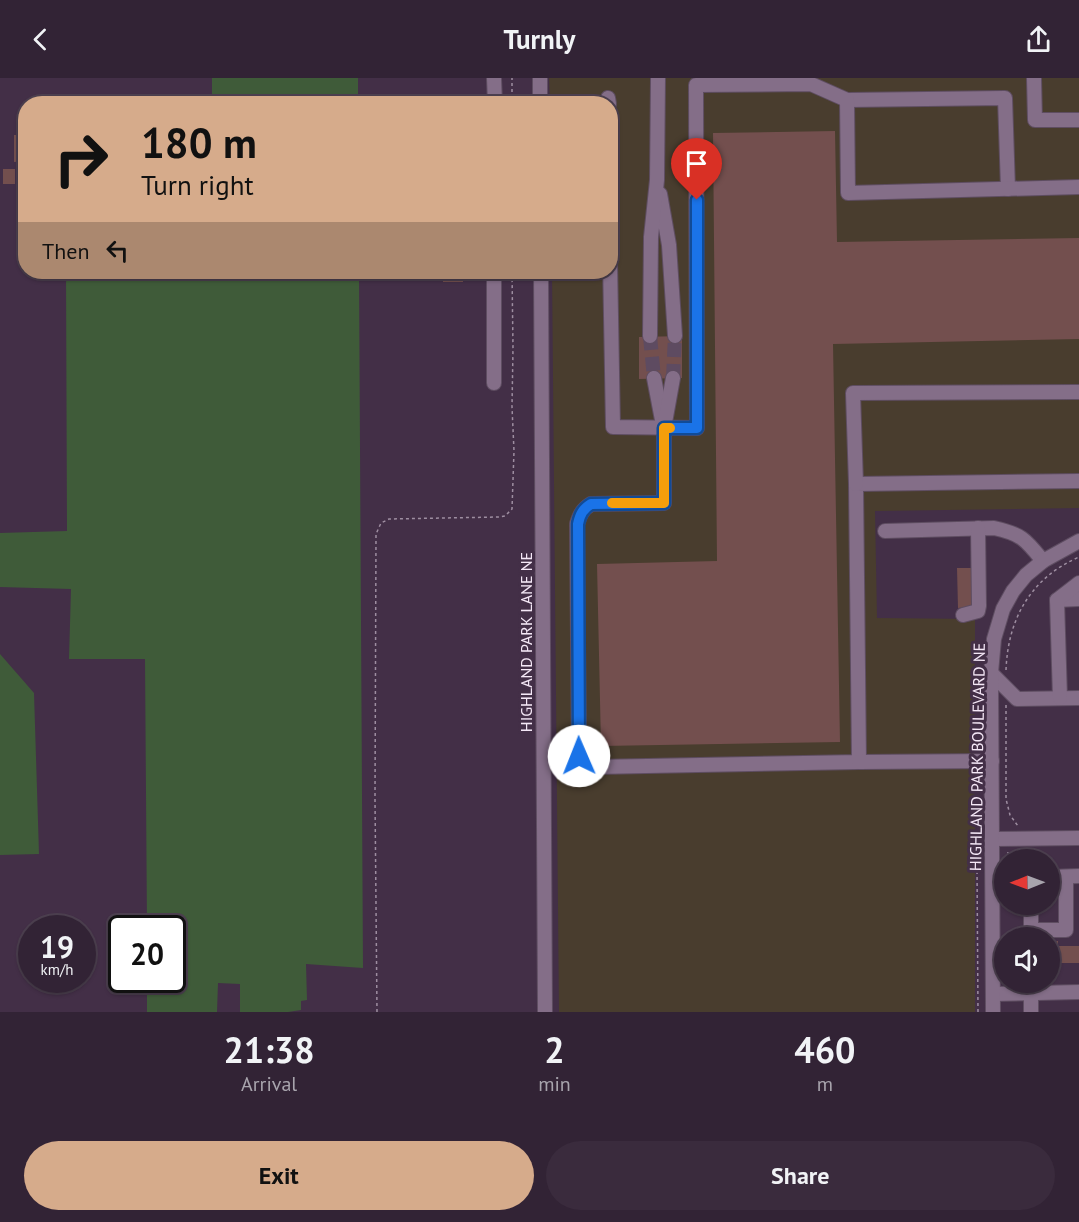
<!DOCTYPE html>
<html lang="en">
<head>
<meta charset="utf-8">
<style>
	:root { --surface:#322335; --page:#3a2b3d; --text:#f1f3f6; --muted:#a8a4ad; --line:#4d4050; --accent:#d6ab8b }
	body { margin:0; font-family:"PT Sans",sans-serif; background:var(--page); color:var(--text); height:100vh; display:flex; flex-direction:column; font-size:22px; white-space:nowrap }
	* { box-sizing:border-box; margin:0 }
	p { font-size:20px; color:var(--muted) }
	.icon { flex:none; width:33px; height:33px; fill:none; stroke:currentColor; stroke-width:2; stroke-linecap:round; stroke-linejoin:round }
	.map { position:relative; height:934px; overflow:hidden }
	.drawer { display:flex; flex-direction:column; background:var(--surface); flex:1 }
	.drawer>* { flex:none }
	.guide { position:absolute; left:18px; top:18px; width:600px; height:183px; border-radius:24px; box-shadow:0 2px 4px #0004,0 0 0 2px var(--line); background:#d6ab8b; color:#111; overflow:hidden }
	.needle { width:39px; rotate:269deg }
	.fabs { position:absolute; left:994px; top:771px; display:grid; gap:12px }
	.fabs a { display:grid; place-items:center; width:66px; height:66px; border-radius:50%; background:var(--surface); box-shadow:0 2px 4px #0004,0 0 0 2px var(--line); font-size:30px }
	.speed { position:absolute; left:18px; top:837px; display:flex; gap:12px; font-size:30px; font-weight:700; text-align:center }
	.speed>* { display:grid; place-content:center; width:78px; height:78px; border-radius:50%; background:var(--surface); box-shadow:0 2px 4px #0004,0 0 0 2px var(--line); line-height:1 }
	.speed small { font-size:15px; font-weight:400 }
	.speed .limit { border:3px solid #111; border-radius:9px; background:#fff; color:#111 }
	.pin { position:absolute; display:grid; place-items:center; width:51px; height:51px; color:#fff; margin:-62px -26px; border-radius:50% 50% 50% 0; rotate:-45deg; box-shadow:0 0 6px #0007 }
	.pin .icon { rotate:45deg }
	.me { position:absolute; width:66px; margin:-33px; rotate:359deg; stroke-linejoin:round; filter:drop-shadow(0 0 4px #0008) }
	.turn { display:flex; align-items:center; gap:21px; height:126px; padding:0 24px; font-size:27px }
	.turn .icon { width:78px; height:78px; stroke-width:2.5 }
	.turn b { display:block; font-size:42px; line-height:51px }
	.then { display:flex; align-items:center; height:57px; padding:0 24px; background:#0003; gap:12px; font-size:22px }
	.eta { display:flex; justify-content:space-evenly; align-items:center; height:102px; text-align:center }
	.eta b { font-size:36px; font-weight:600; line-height:42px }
	.action { display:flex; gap:12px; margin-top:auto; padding:12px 24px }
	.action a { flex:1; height:69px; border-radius:36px; background:var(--accent); color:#111; font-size:24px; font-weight:600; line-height:69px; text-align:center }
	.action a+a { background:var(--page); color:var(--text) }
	header { display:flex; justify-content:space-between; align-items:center; height:78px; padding:0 24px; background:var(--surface); font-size:27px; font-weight:600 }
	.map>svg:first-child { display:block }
	.industrial { fill:#493d2e }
	.green { fill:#3f5b39 }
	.building { fill:#734f4e }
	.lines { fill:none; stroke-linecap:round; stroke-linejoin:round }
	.minor-tunnel { stroke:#5e4b61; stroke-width:14; stroke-dasharray:14 7; stroke-linecap:butt }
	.minor-casing { stroke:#5e4d61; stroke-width:16 }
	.path { stroke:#9e8ea1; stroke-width:1.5; stroke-dasharray:3 3; stroke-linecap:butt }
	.minor { stroke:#846e88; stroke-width:14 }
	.route-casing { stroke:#114b97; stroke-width:15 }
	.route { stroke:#1a73e8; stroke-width:10 }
	.slow { stroke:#f59e0b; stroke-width:10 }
	.labels { text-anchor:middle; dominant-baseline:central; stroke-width:6; stroke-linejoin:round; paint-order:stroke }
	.street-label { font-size:16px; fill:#f5e8f7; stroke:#432f47 }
</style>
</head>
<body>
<header><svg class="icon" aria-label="back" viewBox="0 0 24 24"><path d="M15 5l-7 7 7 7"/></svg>Turnly<svg class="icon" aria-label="share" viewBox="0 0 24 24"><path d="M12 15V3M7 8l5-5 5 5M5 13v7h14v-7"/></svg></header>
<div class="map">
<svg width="1079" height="934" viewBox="0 0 1079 934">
	<rect width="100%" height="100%" fill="#432f47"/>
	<path class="industrial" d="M549 0H1079V430L875 433 877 540 975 541V934H559L552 194H610V26L550 25Z"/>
	<g class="green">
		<rect x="212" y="0" width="146" height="25"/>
		<path d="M66 194H359L363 890 306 886 307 922 301 923V932L288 934H240V906L218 905 217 934H147V902H172V850H147L145 581H69L71 511 0 509V455L67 453Z"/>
		<path d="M0 576 34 615 39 776 0 777Z"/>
	</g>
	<g class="building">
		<path d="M835 53 837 164 1079 160V261L833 266 840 664 601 668 597 486 717 483 713 55Z"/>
		<path d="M14 57H26V83L14 84Z"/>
		<rect x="3" y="91" width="12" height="15"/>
		<rect x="443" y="194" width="20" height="10"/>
		<path d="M682 258V300L639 301V259Z"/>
		<path d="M957 490H973L974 529 958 530Z"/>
		<path d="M1050 863H1058V868H1079V885H1050Z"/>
	</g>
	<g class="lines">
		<g class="minor-tunnel">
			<path d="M650 258 654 300"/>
			<path d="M673 300 675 258"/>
		</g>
		<g class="minor-casing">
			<g id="minor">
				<path d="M494 0 495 26"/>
				<path d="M540 0V26"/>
				<path d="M1034 0 1035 42H1079"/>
				<path d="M608 20 609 26"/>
				<path d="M847 22 1005 20 1008 111"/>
				<path d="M660 116 669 167 675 258"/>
				<path d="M610 183 613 349 697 350 696 7 811 6 847 22 848 115 1079 109"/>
				<path d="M494 194V305"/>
				<path d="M541 194 545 934"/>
				<path d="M650 258 651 159 657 102 658 0"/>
				<path d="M654 300 662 342"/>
				<path d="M673 300 664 350V425L591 426C583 431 580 436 577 446L579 679C583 685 587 688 595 689L859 684 856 406 1079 403"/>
				<path d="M856 406 853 315 1079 314"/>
				<path d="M885 453 994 450C1022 456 1026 462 1043 483"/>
				<path d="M1057 522 1079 521"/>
				<path d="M963 537 978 533 979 528 978 450"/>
				<path d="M991 595 1017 621 1079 620"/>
				<path d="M1060 620 1057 522 1079 505"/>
				<path d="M859 684 992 683"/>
				<path d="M992 761 1079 760"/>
				<path d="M1050 799 1079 798"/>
				<path d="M1031 826V860"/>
				<path d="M1031 852H1066V799"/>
				<path d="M993 916 1079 914"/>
				<path d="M993 934 991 595 994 561 1003 531 1013 513 1026 497 1043 483 1079 463"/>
				<path d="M1031 934V904"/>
			</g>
		</g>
		<g class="path">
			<path d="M512 26V0"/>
			<path d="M1006 592C1008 540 1031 500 1079 479"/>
			<path d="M1006 627V721L1010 737 1018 748"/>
			<path d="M1020 772V782"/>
			<path d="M1008 774V782"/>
			<path d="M377 934 375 720 376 456 381 445 389 441 499 439 505 438 512 431 514 373 512 329 513 271 512 194"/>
			<path d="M978 934 977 789H981"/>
		</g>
		<use href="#minor" class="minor"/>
	</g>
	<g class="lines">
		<g class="route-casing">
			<path id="route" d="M579 678 578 446C580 436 583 431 591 426L664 425V350H697V122"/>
		</g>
		<use href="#route" class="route"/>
		<path class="slow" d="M612 425H664V350H670"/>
	</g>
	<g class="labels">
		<g class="street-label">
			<text transform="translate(526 564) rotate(-90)">HIGHLAND PARK LANE NE</text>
			<text transform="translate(977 679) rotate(-89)">HIGHLAND PARK BOULEVARD NE</text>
		</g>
	</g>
</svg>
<div class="fabs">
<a><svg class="needle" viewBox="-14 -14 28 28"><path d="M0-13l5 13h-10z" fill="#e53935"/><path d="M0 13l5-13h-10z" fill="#a8a4ad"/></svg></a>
<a><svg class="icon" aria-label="sound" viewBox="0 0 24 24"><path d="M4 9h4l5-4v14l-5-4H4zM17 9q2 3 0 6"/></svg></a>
</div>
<div class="speed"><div>19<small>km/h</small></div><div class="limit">20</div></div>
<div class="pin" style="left:697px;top:122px;background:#d93025"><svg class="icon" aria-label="arrive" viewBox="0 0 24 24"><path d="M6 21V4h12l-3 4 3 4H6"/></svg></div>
<svg class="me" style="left:579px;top:678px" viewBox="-20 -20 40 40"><circle r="19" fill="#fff"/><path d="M0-13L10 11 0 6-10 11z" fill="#1a73e8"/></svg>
<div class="guide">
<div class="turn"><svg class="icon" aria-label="right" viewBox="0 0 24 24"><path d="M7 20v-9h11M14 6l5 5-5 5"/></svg><div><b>180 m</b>Turn right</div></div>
<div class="then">Then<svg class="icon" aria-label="left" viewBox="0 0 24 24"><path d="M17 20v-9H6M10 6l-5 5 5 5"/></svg></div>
</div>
</div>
<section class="drawer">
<div class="eta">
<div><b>21:38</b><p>Arrival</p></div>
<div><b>2</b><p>min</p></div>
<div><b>460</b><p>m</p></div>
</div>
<div class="action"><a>Exit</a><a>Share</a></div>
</section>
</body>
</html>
